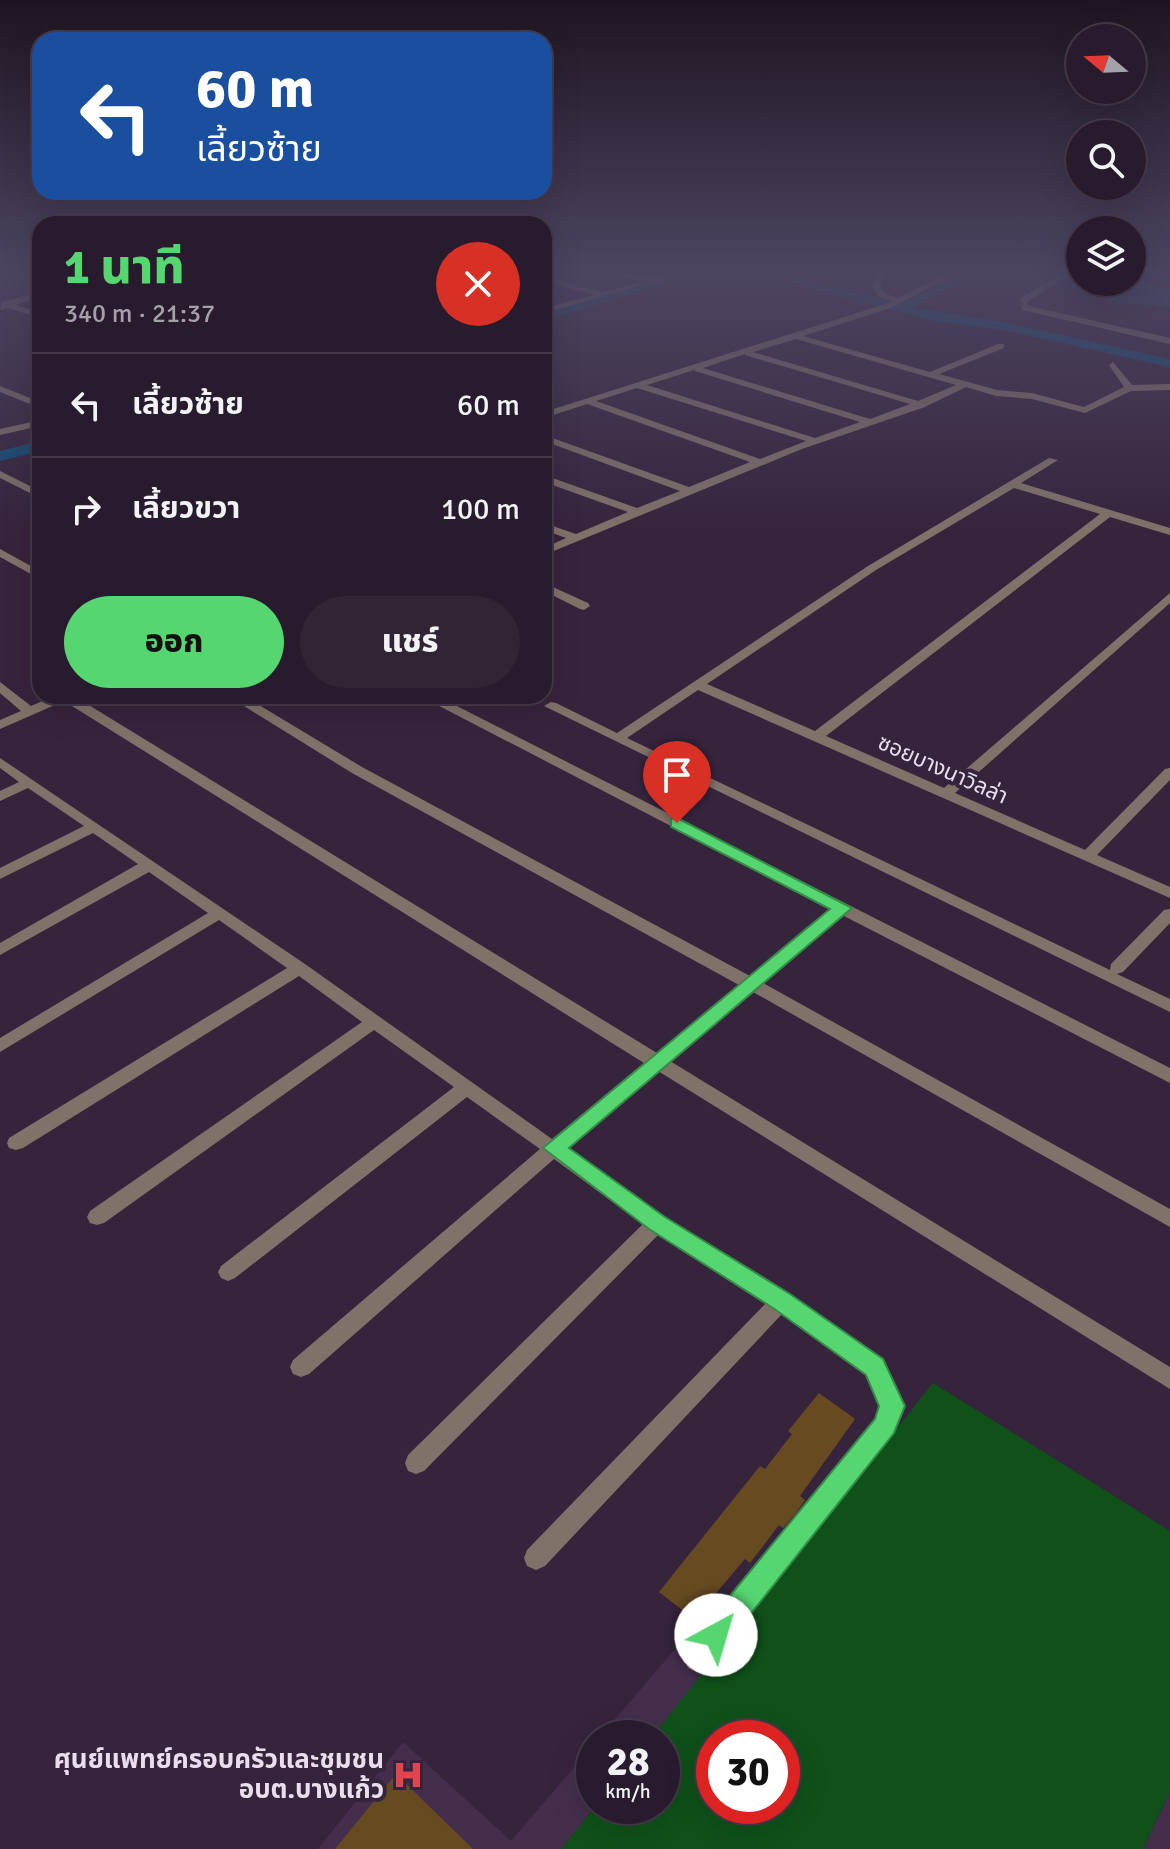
<!DOCTYPE html>
<html lang="th">
<head>
<meta charset="utf-8">
<style>
	:root { --surface:#281b2d; --page:#302435; --text:#f1f3f6; --muted:#a5a1aa; --line:#443949; --accent:#55d671 }
	body { margin:0; font-family:Signika,"Noto Sans Thai",sans-serif; background:var(--page); color:var(--text); height:100vh; display:flex; flex-direction:column; font-size:30px; white-space:nowrap }
	* { box-sizing:border-box; margin:0 }
	p { font-size:26px; color:var(--muted) }
	.icon { flex:none; width:44px; height:44px; fill:none; stroke:currentColor; stroke-width:2; stroke-linecap:round; stroke-linejoin:round }
	.map { position:relative; flex:1; overflow:hidden }
	.panel { position:absolute; left:32px; top:216px; width:520px; height:488px; display:flex; flex-direction:column; background:var(--surface); border-radius:24px; box-shadow:0 8px 32px #0002,0 0 0 2px var(--line) }
	.panel>* { flex:none }
	.banner { position:absolute; left:32px; top:32px; width:520px; height:168px; border-radius:24px; box-shadow:0 8px 32px #0002,0 0 0 2px var(--line); background:#1a4fa0; color:#fff; overflow:hidden }
	.needle { width:52px; rotate:289deg }
	.buttons { position:absolute; left:1066px; top:24px; display:grid; gap:16px }
	.buttons a { display:grid; place-items:center; width:80px; height:80px; border-radius:50%; background:var(--surface); box-shadow:0 8px 32px #0002,0 0 0 2px var(--line); font-size:40px }
	.speed { position:absolute; left:576px; top:1720px; display:flex; gap:16px; font-size:40px; font-weight:700; text-align:center }
	.speed>* { display:grid; place-content:center; width:104px; height:104px; border-radius:50%; background:var(--surface); box-shadow:0 8px 32px #0002,0 0 0 2px var(--line); line-height:1 }
	.speed small { font-size:20px; font-weight:400 }
	.speed .limit { border:12px solid #d22; background:#fff; color:#111 }
	.pin { position:absolute; display:grid; place-items:center; width:68px; height:68px; color:#fff; margin:-82px -34px; border-radius:50% 50% 50% 0; rotate:-45deg; box-shadow:0 0 8px #0007 }
	.pin .icon { rotate:45deg }
	.me { position:absolute; width:88px; margin:-44px; rotate:39deg; stroke-linejoin:round; filter:drop-shadow(0 0 6px #0008) }
	.turn { display:flex; align-items:center; gap:28px; height:168px; padding:0 32px; font-size:36px }
	.turn .icon { width:104px; height:104px; stroke-width:2.5 }
	.turn b { display:block; font-size:56px; line-height:68px }
	.round { display:grid; place-items:center; flex:none; width:84px; height:84px; border-radius:42px; background:var(--page) }
	.head { display:flex; align-items:center; justify-content:space-between; height:136px; padding:0 32px }
	h1 { font-size:48px; font-weight:800; line-height:60px; color:var(--accent) }
	.primary-button { display:flex; gap:16px; margin-top:auto; padding:16px 32px }
	.primary-button a { flex:1; height:92px; border-radius:48px; background:var(--accent); color:#111; font-size:32px; font-weight:800; line-height:92px; text-align:center }
	.primary-button a+a { background:var(--page); color:var(--text) }
	ul { padding:0; list-style:none }
	li { display:flex; align-items:center; gap:24px; height:104px; padding:0 32px; border-top:2px solid var(--line) }
	li div { flex:1 }
	li b { display:block; font-size:30px }
	li em { font-style:normal }
	.map>svg:first-child { display:block }
	.built { fill:#442e4c }
	.green { fill:#0f5119; fill-rule:evenodd }
	.water { fill:#104c76 }
	.lines { fill:none; stroke-linecap:round; stroke-linejoin:round }
	.canal { fill:#104c76; fill-rule:evenodd }
	.building { fill:#664b20 }
	.street { fill:#807169; fill-rule:evenodd }
	.route { fill:#55d671; stroke:#378b49; stroke-width:2 }
	.labels { text-anchor:middle; dominant-baseline:central; stroke-width:8; stroke-linejoin:round; paint-order:stroke }
	.street-label { font-size:22px; fill:#eadeee; stroke:#36243c }
	.near-poi-label { font-size:26px; font-weight:bold; fill:#eadeee; stroke:#36243c; text-anchor:end }
</style>
</head>
<body>
<div class="map">
<svg width="1170" height="1849" viewBox="0 0 1170 1849">
	<rect width="100%" height="100%" fill="#36243c"/>
	<g class="built">
		<path d="M682 1641 707 1669 651 1738H599Z"/>
		<path d="M403 1742 511 1841 594 1744 596 1806 561 1849H318Z"/>
		<path d="M1170 1791V1849H1143L1157 1820Z"/>
	</g>
	<path class="green" d="M933 1383 1170 1531V1791L1143 1849H561L596 1806H662V1738H651ZM714 1738H782V1806H714Z"/>
	<path class="water" d="M1110 282H1134L1170 289V307L1110 302 1102 298Z"/>
	<g class="lines">
		<g class="canal">
			<path d="M687 272H706L544 320V312Z"/>
			<path d="M751 272H771L899 304 967 272H982L913 308 1004 322 1170 359V367L1004 330 934 321Z"/>
			<path d="M40 441V451L0 461V451Z"/>
		</g>
	</g>
	<g class="building">
		<path d="M819 1393 855 1419 800 1496 805 1500 796 1513 783 1528 779 1525 750 1563 745 1559 694 1619 659 1592 760 1466 765 1469 792 1434 788 1431Z"/>
		<path d="M396 1774 473 1849H335Z"/>
	</g>
	<g class="lines">
		<g class="street">
			<path d="M10 272H21L40 278V282Z"/>
			<path d="M610 272C624 272 636 277 649 278 662 279 675 272 688 272L544 313V308L594 295 544 281V277L603 292 642 281Z"/>
			<path d="M876 272H884L880 288 886 294 898 298 949 272H959L891 308 803 336 930 372 998 344H1004V348L939 374 997 390 1032 393 1084 407 1124 387 1109 365 1113 362 1132 385 1170 384V390L1131 391 1085 413 1032 399 996 396 966 387 925 407 802 449 544 555V548L566 538 544 530V523L576 534 628 512 544 482V475L637 508 680 491 544 441V435L689 487 750 462 587 404 544 418V412L885 304 892 301 880 298 872 288ZM796 339 956 385 918 401 753 352ZM745 354V355L910 404 870 419 703 368ZM694 370 695 371 860 422 815 438 647 385ZM637 388 806 441 760 459 596 401Z"/>
			<path d="M1063 272H1072L1027 302 1029 306 1170 338V344L1022 310 1020 299Z"/>
			<path d="M40 292V297L16 305 40 313V318L8 308 0 310 2 302Z"/>
			<path d="M0 386 40 402V408L0 392Z"/>
			<path d="M40 420V426L0 435V429Z"/>
			<path d="M1049 458 1058 460 1021 483 1170 528V535L1110 517 826 736 944 788 1170 593V603L955 793 1085 850 1165 769 1170 768V780L1097 855 1170 887V898L698 690 627 738 1110 970 1111 964 1164 910 1170 909V923L1123 972 1117 974 1170 999V1012L544 706 551 702 556 703 617 733 868 566ZM1014 488 1100 514 815 731 707 684 876 570Z"/>
			<path d="M0 471 40 491V498L0 478Z"/>
			<path d="M0 549 40 571V579L0 557Z"/>
			<path d="M544 583 588 603 590 606 584 610 580 609 544 591Z"/>
			<path d="M0 682 31 706 54 696H74L657 1053 739 985 352 773 228 696H244L362 767 750 976 831 909 420 696H437L1170 1068V1083L844 916 763 983 1170 1209V1227L753 992 670 1061 1170 1367V1389L658 1071 566 1148 664 1217 788 1295 883 1360 903 1406 893 1432 706 1668 697 1672 688 1668 684 1659 688 1650 876 1419 881 1406 867 1374 782 1314 545 1566 536 1570 527 1566 524 1558 527 1550 766 1303 659 1234 424 1471 416 1474 408 1471 405 1463 408 1455 643 1224 554 1159 309 1374 301 1377 293 1374 290 1367 293 1360 540 1149 467 1097 235 1278 228 1281 221 1278 218 1272 221 1266 454 1087 374 1030 104 1223 97 1225 90 1223 87 1217 90 1211 362 1022 299 976 23 1148 16 1150 9 1148 7 1143 9 1138 287 968 219 920 0 1052V1038L208 913 149 872 0 955V943L138 864 93 833 0 879V868L84 826 28 788 0 801V791L19 782 0 768V758L305 964 552 1139 644 1063 64 701 0 729V720L21 711 0 693Z"/>
		</g>
	</g>
	<linearGradient id="sky" x2="0" y2="1"><stop stop-color="#1e1421"/><stop offset="0.51" stop-color="#4c4561"/><stop offset="1" stop-color="#4c4561" stop-opacity="0"/></linearGradient>
	<rect width="1170" height="531" fill="url(#sky)"/>
	<path class="route" d="M677 818 852 908 569 1148 665 1217 790 1294 883 1359 905 1406 894 1433 726 1645 716 1650 706 1645 702 1635 706 1625 875 1419 879 1406 866 1375 773 1308 649 1229 543 1148 830 909 671 827V819Z"/>
	<defs>
		<g id="hospital-bare" transform="scale(2.4)"><path d="M-5-5h3v3.5h4V-5h3V5h-3V1.5h-4V5h-3Z" fill="#e0444e" stroke="#36243c" stroke-width="2.5" paint-order="stroke"/></g>
	</defs>
	<g fill-rule="evenodd">
		<use href="#hospital-bare" x="408" y="1775"/>
	</g>
	<g class="labels">
		<g class="street-label">
			<text transform="translate(943 769) rotate(24)">ซอยบางนาวิลล่า</text>
		</g>
		<g class="near-poi-label">
			<text x="384" y="1760">ศุนย์แพทย์ครอบครัวและชุมชน<tspan x="384" dy="30">อบต.บางแก้ว</tspan></text>
		</g>
	</g>
</svg>
<div class="buttons">
<a><svg class="needle" viewBox="-14 -14 28 28"><path d="M0-13l5 13h-10z" fill="#e53935"/><path d="M0 13l5-13h-10z" fill="#a5a1aa"/></svg></a>
<a><svg class="icon" aria-label="search" viewBox="0 0 24 24"><circle cx="10" cy="10" r="6"/><path d="M15 15l6 6"/></svg></a>
<a><svg class="icon" aria-label="layers" viewBox="0 0 24 24"><path d="M12 4l9 5-9 5-9-5zM3 14l9 5 9-5"/></svg></a>
</div>
<div class="speed"><div>28<small>km/h</small></div><div class="limit">30</div></div>
<div class="pin" style="left:677px;top:823px;background:#d93025"><svg class="icon" aria-label="arrive" viewBox="0 0 24 24"><path d="M6 21V4h12l-3 4 3 4H6"/></svg></div>
<svg class="me" style="left:716px;top:1635px" viewBox="-20 -20 40 40"><circle r="19" fill="#fff"/><path d="M0-13L10 11 0 6-10 11z" fill="#55d671"/></svg>
<div class="banner">
<div class="turn"><svg class="icon" aria-label="left" viewBox="0 0 24 24"><path d="M17 20v-9H6M10 6l-5 5 5 5"/></svg><div><b>60 m</b>เลี้ยวซ้าย</div></div>
</div>
<section class="panel">
<div class="head"><div><h1>1 นาที</h1><p>340 m · 21:37</p></div><a class="round" style="background:#d93025;color:#fff"><svg class="icon" aria-label="close" viewBox="0 0 24 24"><path d="M6 6l12 12M18 6L6 18"/></svg></a></div>
<ul>
<li><svg class="icon" aria-label="left" viewBox="0 0 24 24"><path d="M17 20v-9H6M10 6l-5 5 5 5"/></svg><div><b>เลี้ยวซ้าย</b></div><em>60 m</em></li>
<li><svg class="icon" aria-label="right" viewBox="0 0 24 24"><path d="M7 20v-9h11M14 6l5 5-5 5"/></svg><div><b>เลี้ยวขวา</b></div><em>100 m</em></li>
</ul>
<div class="primary-button"><a>ออก</a><a>แชร์</a></div>
</section>
</div>
</body>
</html>
